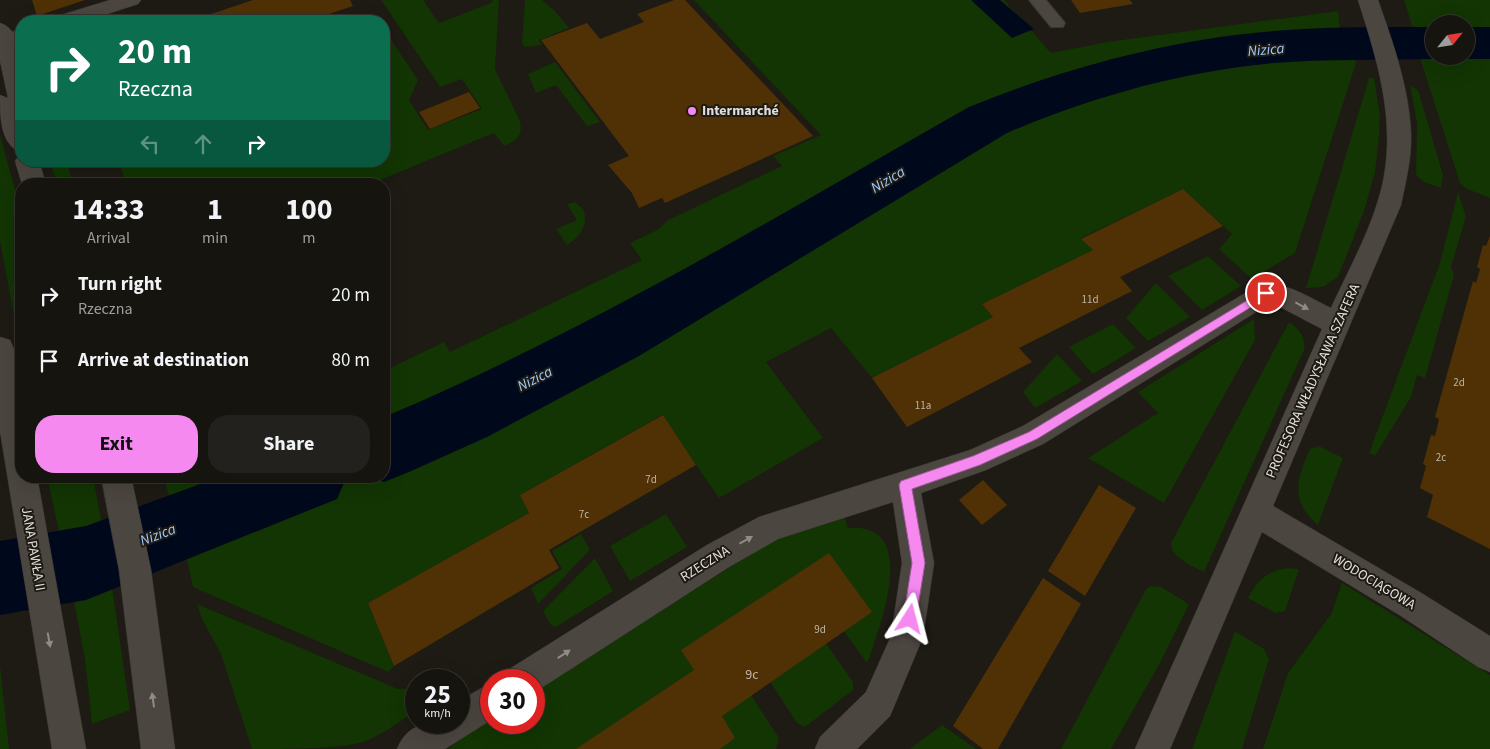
<!DOCTYPE html>
<html lang="en">
<head>
<meta charset="utf-8">
<style>
	:root { --surface:#16140f; --page:#23211d; --text:#f1f3f6; --muted:#9e9e9e; --line:#35332f; --accent:#f589ef }
	body { margin:0; font-family:"Source Sans 3",sans-serif; background:var(--page); color:var(--text); height:100vh; display:flex; flex-direction:column; font-size:19px; white-space:nowrap }
	* { box-sizing:border-box; margin:0 }
	p { font-size:16px; color:var(--muted) }
	.icon { flex:none; width:28px; height:28px; fill:none; stroke:currentColor; stroke-width:2; stroke-linecap:round; stroke-linejoin:round }
	.map { position:relative; flex:1; overflow:hidden }
	.drawer { position:absolute; left:15px; top:178px; width:375px; height:305px; display:flex; flex-direction:column; background:var(--surface); border-radius:20px; box-shadow:0 5px 20px #0002,0 0 0 1px var(--line) }
	.drawer>* { flex:none }
	.top-card { position:absolute; left:15px; top:15px; width:375px; height:152px; border-radius:20px; box-shadow:0 5px 20px #0002,0 0 0 1px var(--line); background:#0b6e4f; color:#fff; overflow:hidden }
	.needle { width:32px; rotate:60deg }
	.fabs { position:absolute; left:1425px; top:15px; display:grid; gap:10px }
	.fabs a { display:grid; place-items:center; width:50px; height:50px; border-radius:50%; background:var(--surface); box-shadow:0 5px 20px #0002,0 0 0 1px var(--line); font-size:25px }
	.speed { position:absolute; left:405px; top:669px; display:flex; gap:10px; font-size:25px; font-weight:700; text-align:center }
	.speed>* { display:grid; place-content:center; width:65px; height:65px; border-radius:50%; background:var(--surface); box-shadow:0 5px 20px #0002,0 0 0 1px var(--line); line-height:1 }
	.speed small { font-size:12px; font-weight:400 }
	.speed .limit { border:8px solid #d22; background:#fff; color:#111 }
	.pin { position:absolute; display:grid; place-items:center; width:42px; height:42px; color:#fff; margin:-21px; border:2px solid #fff; border-radius:50%; box-shadow:0 1px 5px #0007 }
	.me { position:absolute; width:55px; margin:-28px; rotate:9deg; stroke-linejoin:round; filter:drop-shadow(0 0 4px #0008) }
	.turn { display:flex; align-items:center; gap:18px; height:105px; padding:0 20px; font-size:22px }
	.turn .icon { width:65px; height:65px; stroke-width:2.5 }
	.turn b { display:block; font-size:35px; line-height:42px }
	.lanes { display:flex; align-items:center; height:48px; padding:0 20px; background:#0003; justify-content:center; gap:25px; direction:ltr }
	.lanes .off { opacity:.35 }
	.eta { display:flex; justify-content:space-evenly; align-items:center; height:85px; text-align:center }
	.eta b { font-size:30px; font-weight:700; line-height:35px }
	.action { display:flex; gap:10px; margin-top:auto; padding:10px 20px }
	.action a { flex:1; height:58px; border-radius:20px; background:var(--accent); color:#111; font-size:20px; font-weight:700; line-height:58px; text-align:center }
	.action a+a { background:var(--page); color:var(--text) }
	ul { padding:0; list-style:none }
	li { display:flex; align-items:center; gap:15px; height:65px; padding:0 20px }
	li div { flex:1 }
	li b { display:block; font-size:19px }
	li em { font-style:normal }
	.map>svg:first-child { display:block }
	.green { fill:#123503 }
	.water { fill:#00091c }
	.lines { fill:none; stroke-linecap:round; stroke-linejoin:round }
	.river { fill:#00091c; fill-rule:evenodd }
	.building { fill:#4f3105 }
	.service-casing { stroke:#383533; stroke-width:2 }
	.minor-casing { stroke:#383533; stroke-width:1 }
	.tertiary-casing { stroke:#383533; stroke-width:1 }
	.service { fill:#4c4640; fill-rule:evenodd }
	.minor { fill:#4c4640; fill-rule:evenodd }
	.tertiary { fill:#4c4640; fill-rule:evenodd }
	.oneway { fill:#908b86 }
	.route { fill:#f589ef; stroke:#9f599b }
	.poi-dot { fill:#f589ef; stroke:#1e1a14; stroke-width:2 }
	.labels { text-anchor:middle; dominant-baseline:central; stroke-width:4; stroke-linejoin:round; paint-order:stroke }
	.number-label { font-size:11px; fill:#bdb4a6 }
	.poi-label { font-size:14px; font-weight:bold; fill:#e2dfdb; stroke:#1e1a14; text-anchor:start }
	.street-label { font-size:14px; fill:#e2dfdb; stroke:#1e1a14 }
	.near-number-label { font-size:14px; fill:#bdb4a6 }
	.water-label { font-size:15px; font-style:italic; fill:#9dc9fd; stroke:#1e1a14 }
</style>
</head>
<body>
<div class="map">
<svg width="1490" height="749" viewBox="0 0 1490 749">
	<rect width="100%" height="100%" fill="#1e1a14"/>
	<g class="green">
		<path d="M381 0H423L439 23 493 2 492 0H499L495 69 520 121C523 135 517 141 504 146L494 133 370 184H126L119 161H384V36L390 38 418 80 409 100 428 130 482 109 462 79 440 87Z"/>
		<path d="M525 0H542L555 11 569 28 539 40 542 45 525 47 522 42Z"/>
		<path d="M694 0H1004L1051 53 1107 42 1338 11 1341 38 1270 40 1155 58 1040 83 996 102 610 331 384 430V371L444 342 450 352 642 260 630 243 659 229 668 220 782 166 773 156 821 135Z"/>
		<path d="M1404 0H1490V34H1466V24H1434V35H1415Z"/>
		<path d="M1350 50 1356 63 1295 253 1252 279 1219 249 1232 234 1183 189 1081 238 1093 250 982 304 993 317 872 378 831 328 766 362 823 438 719 498 662 415 520 495 529 513 368 603 394 666 388 672 193 587 182 538 253 508 343 476H384V461L537 390 702 300 1020 114 1079 93 1205 63 1277 53Z"/>
		<path d="M1490 51V198L1467 189 1460 183 1420 58 1466 56V52Z"/>
		<path d="M555 62 600 122 587 126 556 85 536 93 528 74Z"/>
		<path d="M1369 78H1374L1380 115 1379 135 1375 172 1364 211 1338 277 1323 287 1306 288Z"/>
		<path d="M1410 85 1418 90 1443 175 1441 188 1424 182 1416 175 1417 123Z"/>
		<path d="M0 135 21 211V353L0 241Z"/>
		<path d="M50 161H67L73 184H57Z"/>
		<path d="M1458 192 1466 217 1451 267 1454 275 1425 378 1417 375 1411 397 1375 456 1369 453 1440 263Z"/>
		<path d="M575 202 583 209C590 223 579 238 567 245L556 229 577 220 567 204Z"/>
		<path d="M1208 256 1241 286 1202 310 1168 276Z"/>
		<path d="M1156 283 1190 317 1148 341 1126 318Z"/>
		<path d="M1254 319 1255 340 1164 503 1088 458 1158 413 1138 392Z"/>
		<path d="M1289 322C1299 329 1306 337 1304 350L1204 572C1193 566 1171 558 1171 543Z"/>
		<path d="M1113 324 1136 348 1093 374 1069 347Z"/>
		<path d="M1057 354 1082 381 1035 408 1023 392Z"/>
		<path d="M1319 446 1343 458 1318 525C1289 500 1297 479 1310 449Z"/>
		<path d="M54 476H93L103 531 61 541 48 481Z"/>
		<path d="M163 476H259L173 508Z"/>
		<path d="M666 514 687 547 630 581 610 546Z"/>
		<path d="M845 518 848 528C920 522 881 623 868 661L866 662 844 631 826 643 853 682V690L805 727 797 723 770 682 751 695 779 738 776 749H448L466 734 491 718V722H534V691L759 549 782 536Z"/>
		<path d="M581 534 590 550 538 604 531 588 562 569 552 551Z"/>
		<path d="M595 558 613 591 556 627 551 625 543 611Z"/>
		<path d="M1288 568 1299 569 1285 611 1275 613 1248 598C1258 579 1266 572 1288 568Z"/>
		<path d="M111 581 130 710 92 724 85 660 72 590Z"/>
		<path d="M1342 583 1490 675V749H1263L1288 673 1331 614Z"/>
		<path d="M1151 586 1161 587 1189 604 1161 661 1111 749H1061L1146 589Z"/>
		<path d="M197 604 398 689 416 688V711C398 722 380 737 360 743 332 749 282 749 252 749L221 654 202 619Z"/>
		<path d="M1235 631 1264 649 1269 659 1242 749H1192Z"/>
		<path d="M0 665 9 749H0Z"/>
		<path d="M942 725 976 749H910Z"/>
	</g>
	<path class="water" d="M971 0H1000L1034 29 1012 38Z"/>
	<g class="lines">
		<g class="river">
			<path d="M1414 27H1434V56H1446L1434 59C1381 60 1327 59 1274 63 1183 71 1091 97 1007 133L639 356 487 437 409 472 384 482 370 476H384V417C588 331 777 216 969 107 1064 68 1171 39 1274 31 1320 27 1367 27 1414 27Z"/>
			<path d="M1466 27H1490V59H1466L1454 56H1466Z"/>
			<path d="M222 476H347L337 499 86 600 0 615V541L86 526Z"/>
		</g>
	</g>
	<g class="building">
		<path d="M32 0H85L37 16Z"/>
		<path d="M253 0H350L353 6 308 21H190Z"/>
		<path d="M674 0H685L813 136 665 203 662 198 639 208 632 193 608 165 629 156 541 40 587 23 600 39 644 22 637 14Z"/>
		<path d="M1071 0H1130L1133 4 1080 13Z"/>
		<path d="M469 92 480 108 430 129 419 112Z"/>
		<path d="M1183 189 1223 226 1120 277 1132 291 1019 348 1032 362 907 427 872 378 993 317 982 304 1093 250 1081 239Z"/>
		<path d="M1490 236V549L1427 517 1433 495 1420 488 1426 466 1423 464 1431 435 1435 436 1439 419 1435 417 1473 281 1476 283 1480 269 1477 267 1483 245 1486 246Z"/>
		<path d="M663 415 696 465 549 550 559 568 394 666 368 603 529 513 520 495Z"/>
		<path d="M983 480 1007 505 982 525 959 500Z"/>
		<path d="M1099 485 1136 508 1085 596 1048 571Z"/>
		<path d="M829 553 872 612 722 716 735 738 720 749H576L694 670 681 650Z"/>
		<path d="M1043 578 1081 604 998 749H983L953 726Z"/>
	</g>
	<g class="lines">
		<g class="service-casing">
			<path id="service" d="M1029 0H1046L1065 23 1063 27H1051Z"/>
		</g>
		<g class="minor-casing">
			<g id="minor">
				<path d="M110 0H141L138 4 86 21H55L58 16Z"/>
				<path d="M1358 0H1378C1393 43 1409 87 1411 133 1412 157 1406 181 1401 205L1273 506 1423 594 1490 636V672L1478 667 1401 616 1262 532 1170 749H1135L1322 329 1282 308 1269 304 1043 444 986 470 921 493 934 563 923 637 890 716 857 749H815L820 737 866 692 891 636 902 563 893 502 778 539 729 567 535 692 534 680H506L511 668 707 545 759 517 970 450 1023 426 1257 286C1281 278 1310 298 1331 308 1346 275 1366 239 1377 204 1400 134 1380 68 1358 0Z"/>
				<path d="M21 29V43L6 48 0 46V36Z"/>
				<path d="M491 683V720L445 749H397C409 720 432 722 459 722V701Z"/>
			</g>
		</g>
		<g class="tertiary-casing">
			<g id="tertiary">
				<path d="M0 23C29 31 21 93 21 117L14 115 21 127V152C0 145 0 116 0 95L8 98 0 61Z"/>
				<path d="M21 154V161H39L46 184H22L15 161Z"/>
				<path d="M0 337 10 340C28 377 21 435 21 476H37L86 749H52L0 431Z"/>
				<path d="M101 476H131L151 570 175 749H141L119 570Z"/>
			</g>
		</g>
		<use href="#service" class="service"/>
		<use href="#minor" class="minor"/>
		<use href="#tertiary" class="tertiary"/>
	</g>
	<defs><path id="oneway-solid" d="M-6-.8H1V-3.2L6.5 0L1 3.2V.8H-6Z" transform="scale(1.25)"/></defs>
	<g class="oneway">
		<use href="#oneway-solid" transform="translate(1302 306) rotate(28)"/>
		<use href="#oneway-solid" transform="translate(746 540) rotate(-29)"/>
		<use href="#oneway-solid" transform="translate(49 640) rotate(80)"/>
		<use href="#oneway-solid" transform="translate(564 654) rotate(-33)"/>
		<use href="#oneway-solid" transform="translate(153 700) rotate(-98)"/>
	</g>
	<path class="route" d="M1266 289 1269 290V296L1037 439 980 465 912 489 925 563 916 619 914 623 910 625 905 623 903 619 912 563 899 485 901 481 973 456 1029 432Z"/>
	<circle class="poi-dot" cx="692" cy="111" r="5"/>
	<g class="labels">
		<g class="number-label">
			<text x="1090" y="299">11d</text>
			<text x="1459" y="382">2d</text>
			<text x="923" y="405">11a</text>
			<text x="1441" y="457">2c</text>
			<text x="651" y="479">7d</text>
			<text x="584" y="514">7c</text>
			<text x="820" y="629">9d</text>
		</g>
		<g class="poi-label">
			<text x="702" y="111">Intermarché</text>
		</g>
		<g class="street-label">
			<text transform="translate(1313 381) rotate(-66)">PROFESORA WŁADYSŁAWA SZAFERA</text>
			<text transform="translate(33 549) rotate(80)">JANA PAWŁA II</text>
			<text transform="translate(705 564) rotate(-32)">RZECZNA</text>
			<text transform="translate(1374 582) rotate(31)">WODOCIĄGOWA</text>
		</g>
		<g class="near-number-label">
			<text x="752" y="675">9c</text>
		</g>
		<g class="water-label">
			<text transform="translate(1266 50) rotate(-5)">Nizica</text>
			<text transform="translate(888 180) rotate(-31)">Nizica</text>
			<text transform="translate(535 379) rotate(-27)">Nizica</text>
			<text transform="translate(158 535) rotate(-21)">Nizica</text>
		</g>
	</g>
</svg>
<div class="fabs">
<a><svg class="needle" viewBox="-14 -14 28 28"><path d="M0-13l5 13h-10z" fill="#e53935"/><path d="M0 13l5-13h-10z" fill="#9e9e9e"/></svg></a>
</div>
<div class="speed"><div>25<small>km/h</small></div><div class="limit">30</div></div>
<div class="pin" style="left:1266px;top:293px;background:#d93025"><svg class="icon" aria-label="arrive" viewBox="0 0 24 24"><path d="M6 21V4h12l-3 4 3 4H6"/></svg></div>
<svg class="me" style="left:910px;top:619px" viewBox="-20 -20 40 40"><path d="M0-17L14 15 0 8-14 15z" fill="#f589ef" stroke="#fff" stroke-width="4"/></svg>
<div class="top-card">
<div class="turn"><svg class="icon" aria-label="right" viewBox="0 0 24 24"><path d="M7 20v-9h11M14 6l5 5-5 5"/></svg><div><b>20 m</b>Rzeczna</div></div>
<div class="lanes"><svg class="icon off" aria-label="left" viewBox="0 0 24 24"><path d="M17 20v-9H6M10 6l-5 5 5 5"/></svg><svg class="icon off" aria-label="ahead" viewBox="0 0 24 24"><path d="M12 20V5M6 11l6-6 6 6"/></svg><svg class="icon" aria-label="right" viewBox="0 0 24 24"><path d="M7 20v-9h11M14 6l5 5-5 5"/></svg></div>
</div>
<section class="drawer">
<div class="eta">
<div><b>14:33</b><p>Arrival</p></div>
<div><b>1</b><p>min</p></div>
<div><b>100</b><p>m</p></div>
</div>
<ul>
<li><svg class="icon" aria-label="right" viewBox="0 0 24 24"><path d="M7 20v-9h11M14 6l5 5-5 5"/></svg><div><b>Turn right</b><p>Rzeczna</p></div><em>20 m</em></li>
<li><svg class="icon" aria-label="arrive" viewBox="0 0 24 24"><path d="M6 21V4h12l-3 4 3 4H6"/></svg><div><b>Arrive at destination</b></div><em>80 m</em></li>
</ul>
<div class="action"><a>Exit</a><a>Share</a></div>
</section>
</div>
</body>
</html>
